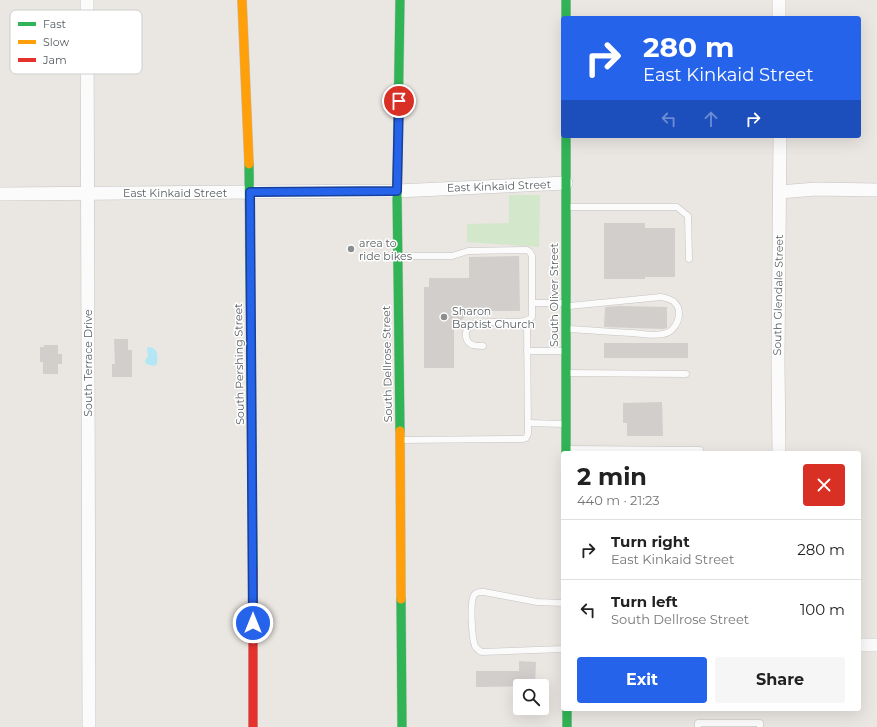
<!DOCTYPE html>
<html lang="en">
<head>
<meta charset="utf-8">
<style>
	:root { --surface:#fff; --page:#f6f6f6; --text:#222; --muted:#767676; --line:#e0e0e0; --accent:#2563eb }
	body { margin:0; font-family:Montserrat,sans-serif; background:var(--page); color:var(--text); height:100vh; display:flex; flex-direction:column; font-size:15px; white-space:nowrap }
	* { box-sizing:border-box; margin:0 }
	p { font-size:13px; color:var(--muted) }
	.icon { flex:none; width:22px; height:22px; fill:none; stroke:currentColor; stroke-width:2; stroke-linecap:round; stroke-linejoin:round }
	.map { position:relative; flex:1; overflow:hidden }
	.details { position:absolute; left:561px; top:451px; width:300px; height:260px; display:flex; flex-direction:column; background:var(--surface); border-radius:4px; box-shadow:0 4px 16px #0002 }
	.details>* { flex:none }
	.guide { position:absolute; left:561px; top:16px; width:300px; height:122px; border-radius:4px; box-shadow:0 4px 16px #0002; background:#2563eb; color:#fff; overflow:hidden }
	.fabs { position:absolute; left:513px; top:679px; display:grid; gap:8px }
	.fabs a { display:grid; place-items:center; width:36px; height:36px; border-radius:4px; background:var(--surface); box-shadow:0 4px 16px #0002; font-size:20px }
	.pin { position:absolute; display:grid; place-items:center; width:34px; height:34px; color:#fff; margin:-17px; border:2px solid #fff; border-radius:50%; box-shadow:0 1px 4px #0007 }
	.me { position:absolute; width:44px; margin:-22px; rotate:0deg; stroke-linejoin:round; filter:drop-shadow(0 0 3px #0008) }
	.turn { display:flex; align-items:center; gap:14px; height:84px; padding:0 16px; font-size:18px }
	.turn .icon { width:52px; height:52px; stroke-width:2.5 }
	.turn b { display:block; font-size:28px; line-height:34px }
	.lanes { display:flex; align-items:center; height:38px; padding:0 16px; background:#0003; justify-content:center; gap:20px; direction:ltr }
	.lanes .off { opacity:.35 }
	.round { display:grid; place-items:center; flex:none; width:42px; height:42px; border-radius:4px; background:var(--page) }
	.headline { display:flex; align-items:center; justify-content:space-between; height:68px; padding:0 16px }
	h1 { font-size:24px; font-weight:700; line-height:30px }
	.button { display:flex; gap:8px; margin-top:auto; padding:8px 16px }
	.button a { flex:1; height:46px; border-radius:4px; background:var(--accent); color:#fff; font-size:16px; font-weight:700; line-height:46px; text-align:center }
	.button a+a { background:var(--page); color:var(--text) }
	ul { padding:0; list-style:none }
	li { display:flex; align-items:center; gap:12px; height:60px; padding:0 16px; border-top:1px solid var(--line) }
	li div { flex:1 }
	li b { display:block; font-size:15px }
	li em { font-style:normal }
	.map>svg:first-child { display:block }
	.green { fill:#d3e7ca }
	.water { fill:#b3e7f6 }
	.building { fill:#d1cecc }
	.lines { fill:none; stroke-linecap:round; stroke-linejoin:round }
	.lane-casing { stroke:#c4c4c3; stroke-width:7 }
	.street-casing { stroke:#c4c4c3; stroke-width:14 }
	.fast-casing { stroke:#c4c4c3; stroke-width:10 }
	.slow-casing { stroke:#c4c4c3; stroke-width:10 }
	.jam-casing { stroke:#c4c4c3; stroke-width:10 }
	.lane { stroke:#fcfbfb; stroke-width:6 }
	.street { stroke:#fcfbfb; stroke-width:13 }
	.fast { stroke:#30b455; stroke-width:9 }
	.slow { stroke:#ff9f0a; stroke-width:9 }
	.jam { stroke:#e5322d; stroke-width:9 }
	.route-casing { stroke:#184099; stroke-width:10 }
	.route { stroke:#2563eb; stroke-width:7 }
	.poi-dot { fill:#8a8e8e; stroke:#fff; stroke-width:1.5 }
	.labels { text-anchor:middle; dominant-baseline:central; stroke-width:3; stroke-linejoin:round; paint-order:stroke }
	.street-label { font-size:11px; fill:#575e61; stroke:#fff }
	.poi-label { font-size:11px; fill:#575e61; stroke:#fff; text-anchor:start }
	.key { fill:#fff; stroke:#cdcfd0; stroke-width:1 }
	.key-label { font-size:11px; fill:#575e61 }
</style>
</head>
<body>
<div class="map">
<svg width="877" height="727" viewBox="0 0 877 727">
	<rect width="100%" height="100%" fill="#eae6e2"/>
	<path class="green" d="M509 195H540L539 247 467 242V224L509 223Z"/>
	<path class="water" d="M148 347C158 347 158 356 157 364L154 366 146 364 145 361 148 356 147 349Z"/>
	<g class="building">
		<path d="M604 223H645V228H675V277H645V279H604Z"/>
		<path d="M519 256 520 311H470L460 322H454V368H424V287H429V278H469V257Z"/>
		<path d="M619 306 667 307V328L664 329 604 327 605 307Z"/>
		<path d="M114 339H128V350H132V377H112V364H115Z"/>
		<rect x="604" y="343" width="84" height="15"/>
		<path d="M44 345H58V354H62V364H58V374H43V362H40V347H44Z"/>
		<path d="M662 402 663 436H627V423H623V403Z"/>
		<path d="M519 661 536 662 535 686 476 687V671H519Z"/>
	</g>
	<g class="lines">
		<g class="lane-casing">
			<g id="lane">
				<path d="M567 207H677L688 216 689 259"/>
				<path d="M400 256H452L468 251 527 250 530 252 532 256V317C523 328 481 316 469 327 463 333 466 343 473 345 476 346 479 346 483 346"/>
				<path d="M533 303H565"/>
				<path d="M568 329C589 330 611 332 633 333 642 334 654 336 663 334 677 332 684 312 675 303 672 299 666 298 661 297L569 306"/>
				<path d="M527 351H565"/>
				<path d="M568 373 686 374"/>
				<path d="M528 423 564 424"/>
				<path d="M401 440 522 439 526 438 528 434 527 321"/>
				<path d="M568 449 700 450V453"/>
				<path d="M563 603 537 602 484 592C481 592 478 591 475 594 469 599 472 638 475 646 477 649 479 651 482 652L563 649"/>
				<path d="M698 727V723H760V727"/>
			</g>
		</g>
		<g class="street-casing">
			<g id="street">
				<path d="M87 0 89 727"/>
				<path d="M779 0V18"/>
				<path d="M779 192 816 189 877 190"/>
				<path d="M0 194 397 191 566 183"/>
				<path d="M779 453 778 360 780 136"/>
				<path d="M859 645H877"/>
			</g>
		</g>
		<g class="fast-casing">
			<g id="fast">
				<path d="M566 0V18"/>
				<path d="M566 136V453"/>
				<path d="M249 164 253 569"/>
				<path d="M400 431 397 191 400 0"/>
				<path d="M401 599 402 727"/>
				<path d="M567 709V727"/>
			</g>
		</g>
		<g class="slow-casing">
			<g id="slow">
				<path d="M242 0 249 164"/>
				<path d="M400 431 401 599"/>
			</g>
		</g>
		<g class="jam-casing">
			<path id="jam" d="M253 727V569"/>
		</g>
		<use href="#lane" class="lane"/>
		<use href="#street" class="street"/>
		<use href="#fast" class="fast"/>
		<use href="#slow" class="slow"/>
		<use href="#jam" class="jam"/>
	</g>
	<g class="lines">
		<g class="route-casing">
			<path id="route" d="M253 623 250 192 397 191 399 101"/>
		</g>
		<use href="#route" class="route"/>
	</g>
	<g class="poi-dot">
		<circle cx="351" cy="249" r="4"/>
		<circle cx="444" cy="317" r="4"/>
	</g>
	<g class="labels">
		<g class="street-label">
			<text transform="translate(499 186) rotate(-2)">East Kinkaid Street</text>
			<text x="175" y="193">East Kinkaid Street</text>
			<text transform="translate(554 295) rotate(-90)">South Oliver Street</text>
			<text transform="translate(778 295) rotate(-89)">South Glendale Street</text>
			<text transform="translate(88 363) rotate(-90)">South Terrace Drive</text>
			<text transform="translate(239 364) rotate(-91)">South Pershing Street</text>
			<text transform="translate(387 364) rotate(-91)">South Dellrose Street</text>
		</g>
		<g class="poi-label">
			<text x="359" y="243">area to<tspan x="359" dy="13">ride bikes</tspan></text>
			<text x="452" y="311">Sharon<tspan x="452" dy="13">Baptist Church</tspan></text>
		</g>
	</g>
	<rect x="10" y="10" width="132" height="64" rx="6" class="key"/>
	<rect x="18" y="22" width="18" height="4" fill="#30b455"/>
	<rect x="18" y="40" width="18" height="4" fill="#ff9f0a"/>
	<rect x="18" y="58" width="18" height="4" fill="#e5322d"/>
	<g class="key-label">
		<text x="43" y="28">Fast</text>
		<text x="43" y="46">Slow</text>
		<text x="43" y="64">Jam</text>
	</g>
</svg>
<div class="fabs">
<a><svg class="icon" aria-label="search" viewBox="0 0 24 24"><circle cx="10" cy="10" r="6"/><path d="M15 15l6 6"/></svg></a>
</div>
<div class="pin" style="left:399px;top:101px;background:#d93025"><svg class="icon" aria-label="arrive" viewBox="0 0 24 24"><path d="M6 21V4h12l-3 4 3 4H6"/></svg></div>
<svg class="me" style="left:253px;top:623px" viewBox="-20 -20 40 40"><circle r="17" fill="#2563eb" stroke="#fff" stroke-width="3"/><path d="M0-11L8 9 0 5-8 9z" fill="#fff"/></svg>
<div class="guide">
<div class="turn"><svg class="icon" aria-label="right" viewBox="0 0 24 24"><path d="M7 20v-9h11M14 6l5 5-5 5"/></svg><div><b>280 m</b>East Kinkaid Street</div></div>
<div class="lanes"><svg class="icon off" aria-label="left" viewBox="0 0 24 24"><path d="M17 20v-9H6M10 6l-5 5 5 5"/></svg><svg class="icon off" aria-label="ahead" viewBox="0 0 24 24"><path d="M12 20V5M6 11l6-6 6 6"/></svg><svg class="icon" aria-label="right" viewBox="0 0 24 24"><path d="M7 20v-9h11M14 6l5 5-5 5"/></svg></div>
</div>
<section class="details">
<div class="headline"><div><h1>2 min</h1><p>440 m · 21:23</p></div><a class="round" style="background:#d93025;color:#fff"><svg class="icon" aria-label="close" viewBox="0 0 24 24"><path d="M6 6l12 12M18 6L6 18"/></svg></a></div>
<ul>
<li><svg class="icon" aria-label="right" viewBox="0 0 24 24"><path d="M7 20v-9h11M14 6l5 5-5 5"/></svg><div><b>Turn right</b><p>East Kinkaid Street</p></div><em>280 m</em></li>
<li><svg class="icon" aria-label="left" viewBox="0 0 24 24"><path d="M17 20v-9H6M10 6l-5 5 5 5"/></svg><div><b>Turn left</b><p>South Dellrose Street</p></div><em>100 m</em></li>
</ul>
<div class="button"><a>Exit</a><a>Share</a></div>
</section>
</div>
</body>
</html>
